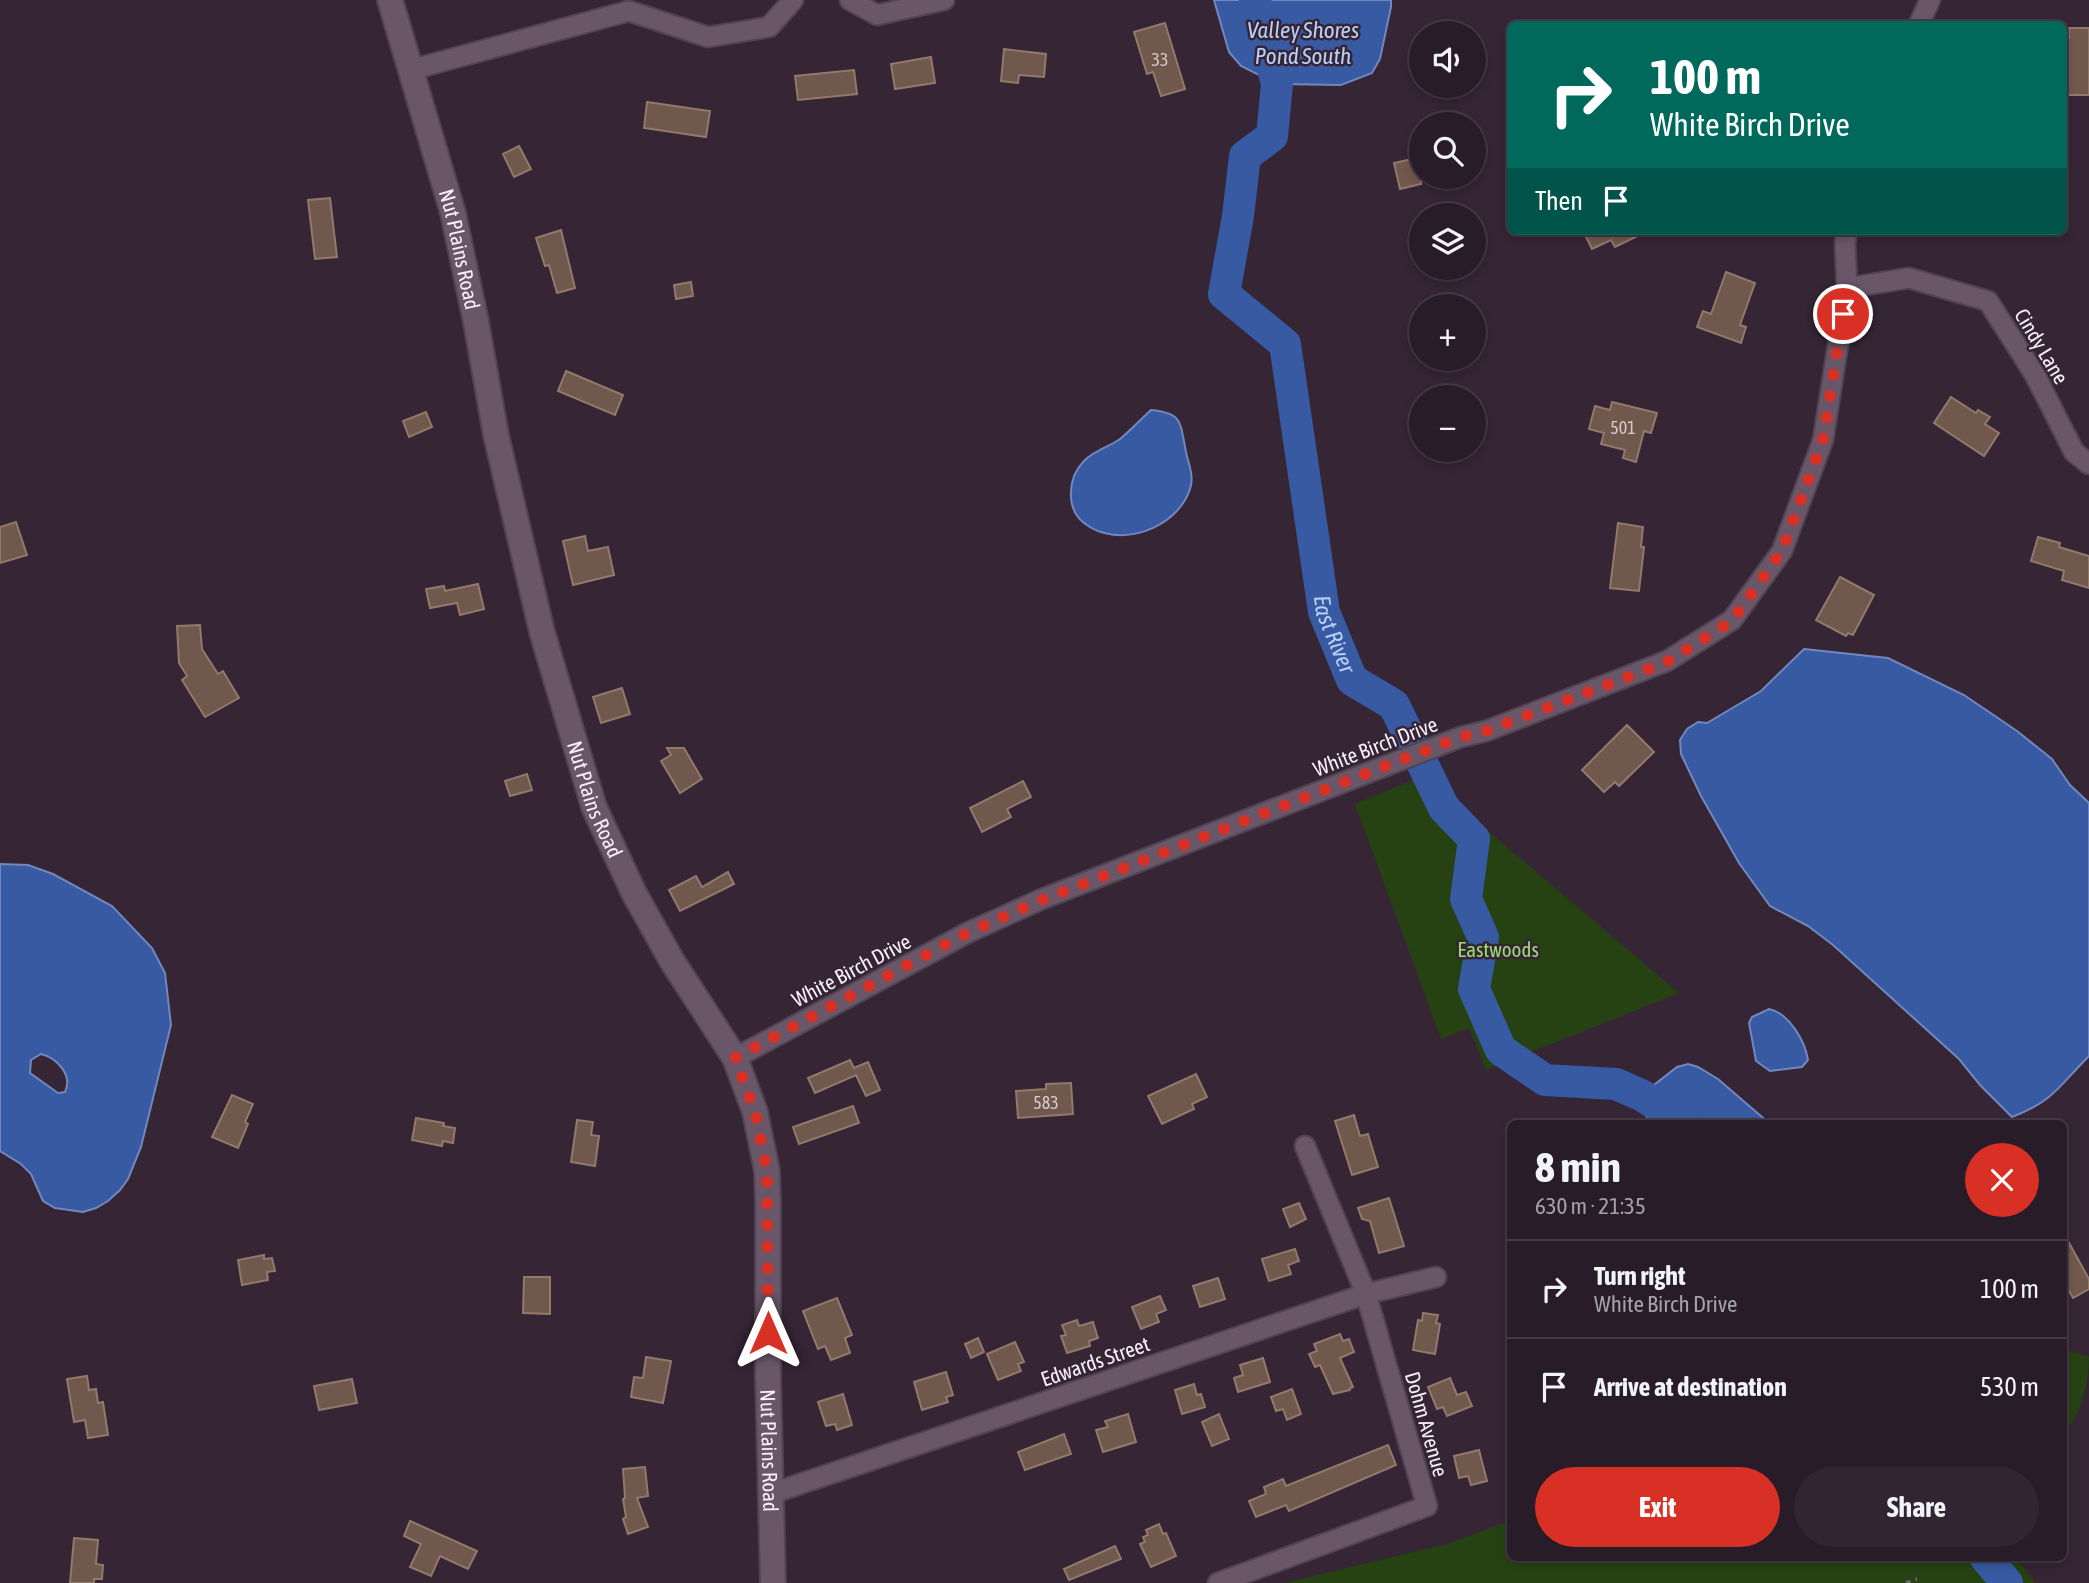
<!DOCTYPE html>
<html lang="en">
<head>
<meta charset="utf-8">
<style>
	:root { --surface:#281c28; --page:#302530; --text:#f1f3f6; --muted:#a5a1a8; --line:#443a45; --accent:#d93025 }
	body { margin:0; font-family:"Asap Condensed",sans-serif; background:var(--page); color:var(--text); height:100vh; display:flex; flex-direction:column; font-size:26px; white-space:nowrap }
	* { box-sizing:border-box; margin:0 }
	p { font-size:23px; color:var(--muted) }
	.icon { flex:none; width:38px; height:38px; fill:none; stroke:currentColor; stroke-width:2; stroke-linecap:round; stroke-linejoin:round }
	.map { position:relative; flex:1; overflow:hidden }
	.drawer { position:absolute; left:1507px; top:1120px; width:560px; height:441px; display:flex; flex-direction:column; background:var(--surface); border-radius:10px; box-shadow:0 4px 10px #0003,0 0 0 2px var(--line) }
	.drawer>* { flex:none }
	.top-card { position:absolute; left:1507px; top:21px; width:560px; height:214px; border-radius:10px; box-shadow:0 4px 10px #0003,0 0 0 2px var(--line); background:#00695c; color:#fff; overflow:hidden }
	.buttons { position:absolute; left:1409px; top:21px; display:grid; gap:14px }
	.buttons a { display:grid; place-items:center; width:77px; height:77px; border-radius:50%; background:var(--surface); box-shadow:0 4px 10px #0003,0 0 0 2px var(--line); font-size:35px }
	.pin { position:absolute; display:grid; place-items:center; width:60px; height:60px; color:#fff; margin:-30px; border:4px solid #fff; border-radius:50%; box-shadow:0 2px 7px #0007 }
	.me { position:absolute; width:77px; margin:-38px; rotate:0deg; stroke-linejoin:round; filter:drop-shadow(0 0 5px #0008) }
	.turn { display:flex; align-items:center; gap:24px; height:147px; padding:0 28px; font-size:32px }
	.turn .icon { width:91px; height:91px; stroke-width:2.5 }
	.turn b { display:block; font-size:49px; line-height:60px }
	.then { display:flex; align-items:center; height:66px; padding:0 28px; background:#0003; gap:14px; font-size:26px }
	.round { display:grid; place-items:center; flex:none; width:74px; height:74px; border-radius:37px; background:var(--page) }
	.headline { display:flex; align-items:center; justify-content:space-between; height:119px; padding:0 28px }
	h1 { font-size:42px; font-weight:700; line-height:52px }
	.button { display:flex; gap:14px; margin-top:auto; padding:14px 28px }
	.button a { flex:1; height:80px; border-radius:42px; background:var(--accent); color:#fff; font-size:28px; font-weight:700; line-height:80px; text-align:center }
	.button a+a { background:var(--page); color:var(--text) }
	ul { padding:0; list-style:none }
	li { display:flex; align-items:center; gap:21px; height:98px; padding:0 28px; border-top:2px solid var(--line) }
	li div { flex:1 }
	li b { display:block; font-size:26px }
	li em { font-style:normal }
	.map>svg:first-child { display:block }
	.green { fill:#264212 }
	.water { fill:#375aa3; stroke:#7287bd; stroke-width:2; fill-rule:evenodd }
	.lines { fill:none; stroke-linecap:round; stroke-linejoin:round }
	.river { stroke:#375aa3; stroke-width:32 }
	.building { fill:#70584c; stroke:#92796c; stroke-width:2 }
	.minor-casing { stroke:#514351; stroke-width:23 }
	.tertiary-casing { stroke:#514351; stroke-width:28 }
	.path { stroke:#716371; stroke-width:3.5; stroke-dasharray:5 5; stroke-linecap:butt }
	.minor { stroke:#695668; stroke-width:19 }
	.tertiary { stroke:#695668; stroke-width:24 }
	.route { stroke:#d93025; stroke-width:12; stroke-dasharray:0 21.6 }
	.labels { text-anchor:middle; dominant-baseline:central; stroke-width:5; stroke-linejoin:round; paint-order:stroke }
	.number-label { font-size:18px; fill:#d8c9ce }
	.street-label { font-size:21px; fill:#faeffa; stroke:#352535 }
	.park-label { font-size:21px; fill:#9bdc71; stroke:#352535 }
	.water-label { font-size:23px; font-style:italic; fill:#bbd0f9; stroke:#352535 }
</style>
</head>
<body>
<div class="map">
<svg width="2089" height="1583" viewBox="0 0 2089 1583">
	<rect width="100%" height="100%" fill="#352535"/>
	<g class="green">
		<path d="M1423 776 1679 993 1486 1070 1469 1028 1441 1039 1355 804Z"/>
		<path d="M2063 1349 2089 1357C2089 1378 2083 1406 2071 1424H2063Z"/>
		<path d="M1510 1521V1558H2017L2035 1583H1284L1447 1544Z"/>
	</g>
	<g class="water">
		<path d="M1214 0H1391V7L1380 59 1372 73 1341 85 1277 84 1241 66 1229 52Z"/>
		<path d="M1151 410C1181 413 1180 420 1185 447 1187 461 1195 475 1190 489 1177 529 1118 550 1084 523 1065 508 1068 477 1084 461 1093 451 1109 447 1120 439 1131 430 1141 419 1151 410Z"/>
		<path d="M1804 649 1888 658 1964 695 2017 731 2052 759 2070 785 2089 803V1056C2059 1086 2054 1101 2012 1117L1980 1085 1959 1059 1833 945 1808 926 1770 906 1739 863 1701 796 1681 754 1680 740 1687 729 1698 722 1707 723 1761 691Z"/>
		<path d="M0 864 28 865 53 874 112 906 152 948 165 973 171 1025 141 1147 128 1179 120 1190 108 1201 96 1208 83 1212 55 1208 43 1201 31 1174 21 1164 0 1151ZM41 1054C57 1058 73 1075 65 1092L58 1093 30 1073 31 1060Z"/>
		<path d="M1769 1009C1789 1013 1805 1041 1808 1060L1802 1067 1770 1071 1756 1061 1749 1023 1752 1017Z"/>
		<path d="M1688 1064 1698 1067 1718 1079 1769 1123H1651L1640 1107 1641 1095 1677 1067Z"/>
	</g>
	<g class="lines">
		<g class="river">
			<path id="s1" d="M1255 0 1277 84 1272 136 1245 156 1238 216 1224 294 1285 344 1324 612 1352 680 1394 705 1444 808 1474 839 1466 899 1483 937 1474 989 1501 1050 1545 1080 1616 1084 1641 1095 1689 1124"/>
			<path d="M1986 1558 2007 1583"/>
		</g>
	</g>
	<g class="building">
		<path d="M1165 23 1185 89 1161 96 1153 72 1147 74 1134 32Z"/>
		<path d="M2069 28H2089V95H2063V38H2069Z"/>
		<path d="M1004 49 1046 54 1044 77 1019 75 1018 83 1001 81Z"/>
		<path d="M931 57 935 83 895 89 891 64Z"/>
		<path d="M854 70 857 94 798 100 795 76Z"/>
		<path d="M647 102 710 111 706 137 644 128Z"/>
		<path d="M519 146 531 169 514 177 503 154Z"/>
		<path d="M1421 157V184L1400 189 1394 163Z"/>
		<path d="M330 198 337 257 315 259 308 200Z"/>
		<path d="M561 230 575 288 557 293 549 265 545 266 536 238Z"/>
		<path d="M1583 231H1648L1615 247 1611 240 1592 249Z"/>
		<path d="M1726 272 1755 283 1740 325 1746 327 1741 343 1697 327 1703 311 1711 314Z"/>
		<path d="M691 282 693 296 676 299 674 285Z"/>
		<path d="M566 371 623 395 615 415 558 391Z"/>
		<path d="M1951 397 1976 413 1978 410 1990 417 1985 424 1999 433 1984 456 1934 423Z"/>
		<path d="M1612 402 1657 413 1651 433 1644 431 1636 462 1623 458 1625 450 1601 444 1604 433 1589 429 1595 406 1610 410Z"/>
		<path d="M426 412 432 427 409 437 403 421Z"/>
		<path d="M16 522 27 555 0 563V527Z"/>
		<path d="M1618 523 1643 527 1641 547H1644L1639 591 1610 588Z"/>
		<path d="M585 536 588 551 608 547 614 575 573 585 563 541Z"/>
		<path d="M2038 537 2060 543 2059 547 2089 556V588L2062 580 2064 571 2031 561Z"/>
		<path d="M1840 577 1874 595 1853 635 1848 633 1846 636 1816 620Z"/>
		<path d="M478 584 484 609 460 615 457 603 430 608 426 589 444 586 445 591Z"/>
		<path d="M200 625 202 649 218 674 223 671 239 698 205 717 182 680 187 676 179 663 177 626Z"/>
		<path d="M622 688 630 714 601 723 593 697Z"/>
		<path d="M1627 725 1654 752 1619 786 1615 782 1604 792 1582 770Z"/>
		<path d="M667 748H684L702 779 680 793 661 761 671 755Z"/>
		<path d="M527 774 532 790 510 796 505 781Z"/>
		<path d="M1023 781 1031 797 1007 809 1011 817 982 832 970 808Z"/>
		<path d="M728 872 734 884 680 911 669 890 696 876 702 887Z"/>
		<path d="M850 1060 854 1068 868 1062 880 1090 866 1096 856 1075 815 1093 808 1078Z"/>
		<path d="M1196 1074 1207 1097 1192 1104 1194 1109 1162 1124 1148 1096Z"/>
		<path d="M1071 1083 1073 1114 1018 1118 1016 1091 1046 1089V1084Z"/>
		<path d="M232 1095 253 1104 245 1122 248 1124 238 1148 212 1137Z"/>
		<path d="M853 1106 859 1123 799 1144 793 1127Z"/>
		<path d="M1354 1115 1360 1136 1368 1134 1378 1167 1352 1175 1335 1121Z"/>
		<path d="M416 1118 444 1123 443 1126 455 1128 453 1143 443 1141 442 1146 412 1140Z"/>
		<path d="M577 1120 593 1122 591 1135 599 1136 595 1166 571 1162Z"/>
		<path d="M1389 1198 1404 1246 1379 1253 1370 1221 1362 1219 1358 1208Z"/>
		<path d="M1299 1203 1306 1219 1290 1227 1283 1209Z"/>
		<path d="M2063 1232 2089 1279V1289L2073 1298 2063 1280Z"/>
		<path d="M1295 1249 1299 1261 1288 1265 1291 1274 1269 1281 1262 1259Z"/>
		<path d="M264 1255V1259L272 1258 275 1271 267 1272 268 1280 242 1285 238 1260Z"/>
		<path d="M524 1277H550V1314L523 1313Z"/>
		<path d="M1218 1278 1225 1299 1200 1307 1193 1286Z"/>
		<path d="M1160 1296 1166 1310 1156 1314 1159 1322 1141 1329 1132 1307Z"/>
		<path d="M837 1298 852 1335 845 1338 850 1353 831 1360 825 1346 818 1349 803 1311Z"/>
		<path d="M1423 1313 1438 1315 1436 1323 1440 1324 1435 1354 1413 1350 1418 1320 1422 1321Z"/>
		<path d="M1077 1320 1079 1326 1093 1322 1098 1338 1089 1341 1090 1346 1067 1353 1061 1336 1066 1335 1062 1325Z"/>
		<path d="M1340 1334 1343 1341 1349 1339 1354 1352 1340 1358 1353 1387 1350 1388V1390L1333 1394 1320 1365 1315 1367 1309 1354 1317 1351 1314 1344Z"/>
		<path d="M978 1338 984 1352 971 1358 965 1344Z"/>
		<path d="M1015 1342 1024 1362 1018 1364 1021 1371 998 1380 987 1354Z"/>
		<path d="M646 1357 671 1361 663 1403 631 1397 634 1377 643 1378Z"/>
		<path d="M1263 1358 1270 1382 1238 1392 1234 1378 1243 1375 1240 1365Z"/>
		<path d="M946 1372 953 1395 946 1397 948 1402 922 1410 914 1382Z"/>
		<path d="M87 1376 89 1390 96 1389 98 1403 103 1402 108 1435 88 1438 85 1420 74 1422 67 1379Z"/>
		<path d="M1450 1378 1457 1395 1466 1392 1472 1406 1447 1416 1443 1407 1437 1409 1428 1387Z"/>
		<path d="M352 1379 357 1403 319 1410 314 1386Z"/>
		<path d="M1194 1384 1197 1395 1201 1394 1205 1407 1182 1414 1175 1390Z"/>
		<path d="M1292 1389 1301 1414 1287 1420 1283 1409 1276 1411 1271 1397Z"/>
		<path d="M843 1394 852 1425 837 1430 835 1424 826 1426 818 1402Z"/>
		<path d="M1128 1414 1136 1442 1103 1452 1096 1430 1108 1427 1105 1421Z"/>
		<path d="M1219 1414 1229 1439 1212 1446 1202 1422Z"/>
		<path d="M1064 1434 1071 1454 1025 1470 1018 1452Z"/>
		<path d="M1388 1445 1396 1465 1289 1511 1286 1505 1256 1517 1249 1501 1266 1494 1264 1487 1283 1479 1286 1486Z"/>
		<path d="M1479 1450 1487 1481 1471 1485 1468 1476 1459 1478 1454 1456Z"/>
		<path d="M645 1467 648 1496 637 1498 648 1527 628 1534 623 1519 626 1517 623 1499 625 1498 623 1469Z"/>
		<path d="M410 1521 477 1551 468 1569 440 1556 431 1576 410 1567 421 1544 404 1536Z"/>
		<path d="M1159 1524 1163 1534 1166 1533 1176 1556 1151 1567 1140 1544 1145 1542 1143 1537 1148 1535 1146 1530Z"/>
		<path d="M74 1538 98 1540 96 1564 103 1565 102 1579H94V1583H70Z"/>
		<path d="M1115 1546 1121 1559 1069 1580 1064 1569Z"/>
	</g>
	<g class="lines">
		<g class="minor-casing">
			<g id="minor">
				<path d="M850 0 877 15 944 0"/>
				<path d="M1919 24 1930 0"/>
				<path d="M410 70 629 11 708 37 769 27 793 0"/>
				<path d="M1847 288 1909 278 1988 301 2035 375 2074 452 2089 464"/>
				<path d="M735 1058 969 932 1042 899 1388 765 1461 737 1486 731 1667 661 1732 620 1782 551 1823 440 1847 288 1845 243 1847 231"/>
				<path d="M770 1494 1366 1294 1436 1277"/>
				<path d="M1218 1583 1427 1506 1366 1294 1305 1146"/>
			</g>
		</g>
		<g class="tertiary-casing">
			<g id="tertiary">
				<path id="s2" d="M390 0 453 213 476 322 496 435 542 632 594 807 634 893 672 961 735 1058 755 1112 767 1171 768 1201V1377L773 1583"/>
			</g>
		</g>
		<path class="path" d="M1906 1583 1917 1579"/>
		<use href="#minor" class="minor"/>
		<use href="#tertiary" class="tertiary"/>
	</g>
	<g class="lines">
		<path class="route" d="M768 1333 767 1171 755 1112 735 1058 969 932 1042 900 1388 765 1461 737 1486 731 1667 662 1732 621 1782 551 1823 440 1843 314"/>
	</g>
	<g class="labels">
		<g class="number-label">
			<text x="1160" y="59">33</text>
			<text x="1623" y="427">501</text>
			<text x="1046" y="1102">583</text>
		</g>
		<g class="street-label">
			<text stroke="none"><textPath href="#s2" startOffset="259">Nut Plains Road</textPath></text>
			<text transform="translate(2042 346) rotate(59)">Cindy Lane</text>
			<text transform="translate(1375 746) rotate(-21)">White Birch Drive</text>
			<text stroke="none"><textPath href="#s2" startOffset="826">Nut Plains Road</textPath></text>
			<text transform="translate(851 970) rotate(-28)">White Birch Drive</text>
			<text transform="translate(1095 1361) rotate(-19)">Edwards Street</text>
			<text transform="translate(1427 1424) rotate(74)">Dohm Avenue</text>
			<text stroke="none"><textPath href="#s2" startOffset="1519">Nut Plains Road</textPath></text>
		</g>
		<g class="park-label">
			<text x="1498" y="949">Eastwoods</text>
		</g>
		<g class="water-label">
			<text x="1303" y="30">Valley Shores<tspan x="1303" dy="26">Pond South</tspan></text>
			<text stroke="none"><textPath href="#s1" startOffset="686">East River</textPath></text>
		</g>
	</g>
</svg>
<div class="buttons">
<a><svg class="icon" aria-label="sound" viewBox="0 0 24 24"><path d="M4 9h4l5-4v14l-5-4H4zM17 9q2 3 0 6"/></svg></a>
<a><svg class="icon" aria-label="search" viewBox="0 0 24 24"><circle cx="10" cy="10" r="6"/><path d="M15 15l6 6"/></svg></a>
<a><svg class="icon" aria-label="layers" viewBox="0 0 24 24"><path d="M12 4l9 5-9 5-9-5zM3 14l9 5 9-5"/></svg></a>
<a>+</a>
<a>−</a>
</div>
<div class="pin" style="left:1843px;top:314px;background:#d93025"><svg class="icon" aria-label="arrive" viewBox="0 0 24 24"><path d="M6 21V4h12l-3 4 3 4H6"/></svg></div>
<svg class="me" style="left:768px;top:1333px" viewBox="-20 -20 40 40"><path d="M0-17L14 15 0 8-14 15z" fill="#d93025" stroke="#fff" stroke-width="4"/></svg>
<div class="top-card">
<div class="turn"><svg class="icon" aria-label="right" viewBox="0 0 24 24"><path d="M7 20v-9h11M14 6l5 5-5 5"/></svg><div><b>100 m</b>White Birch Drive</div></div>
<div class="then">Then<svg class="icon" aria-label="arrive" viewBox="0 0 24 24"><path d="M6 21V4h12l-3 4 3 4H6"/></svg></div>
</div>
<section class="drawer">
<div class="headline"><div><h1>8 min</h1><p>630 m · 21:35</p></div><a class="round" style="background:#d93025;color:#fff"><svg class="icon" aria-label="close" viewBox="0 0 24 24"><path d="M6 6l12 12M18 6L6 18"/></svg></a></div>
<ul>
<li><svg class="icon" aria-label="right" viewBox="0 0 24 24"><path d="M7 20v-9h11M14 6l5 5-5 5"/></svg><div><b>Turn right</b><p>White Birch Drive</p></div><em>100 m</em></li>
<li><svg class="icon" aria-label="arrive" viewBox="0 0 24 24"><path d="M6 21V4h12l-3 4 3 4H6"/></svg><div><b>Arrive at destination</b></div><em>530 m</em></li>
</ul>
<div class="button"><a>Exit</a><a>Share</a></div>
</section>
</div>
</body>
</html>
